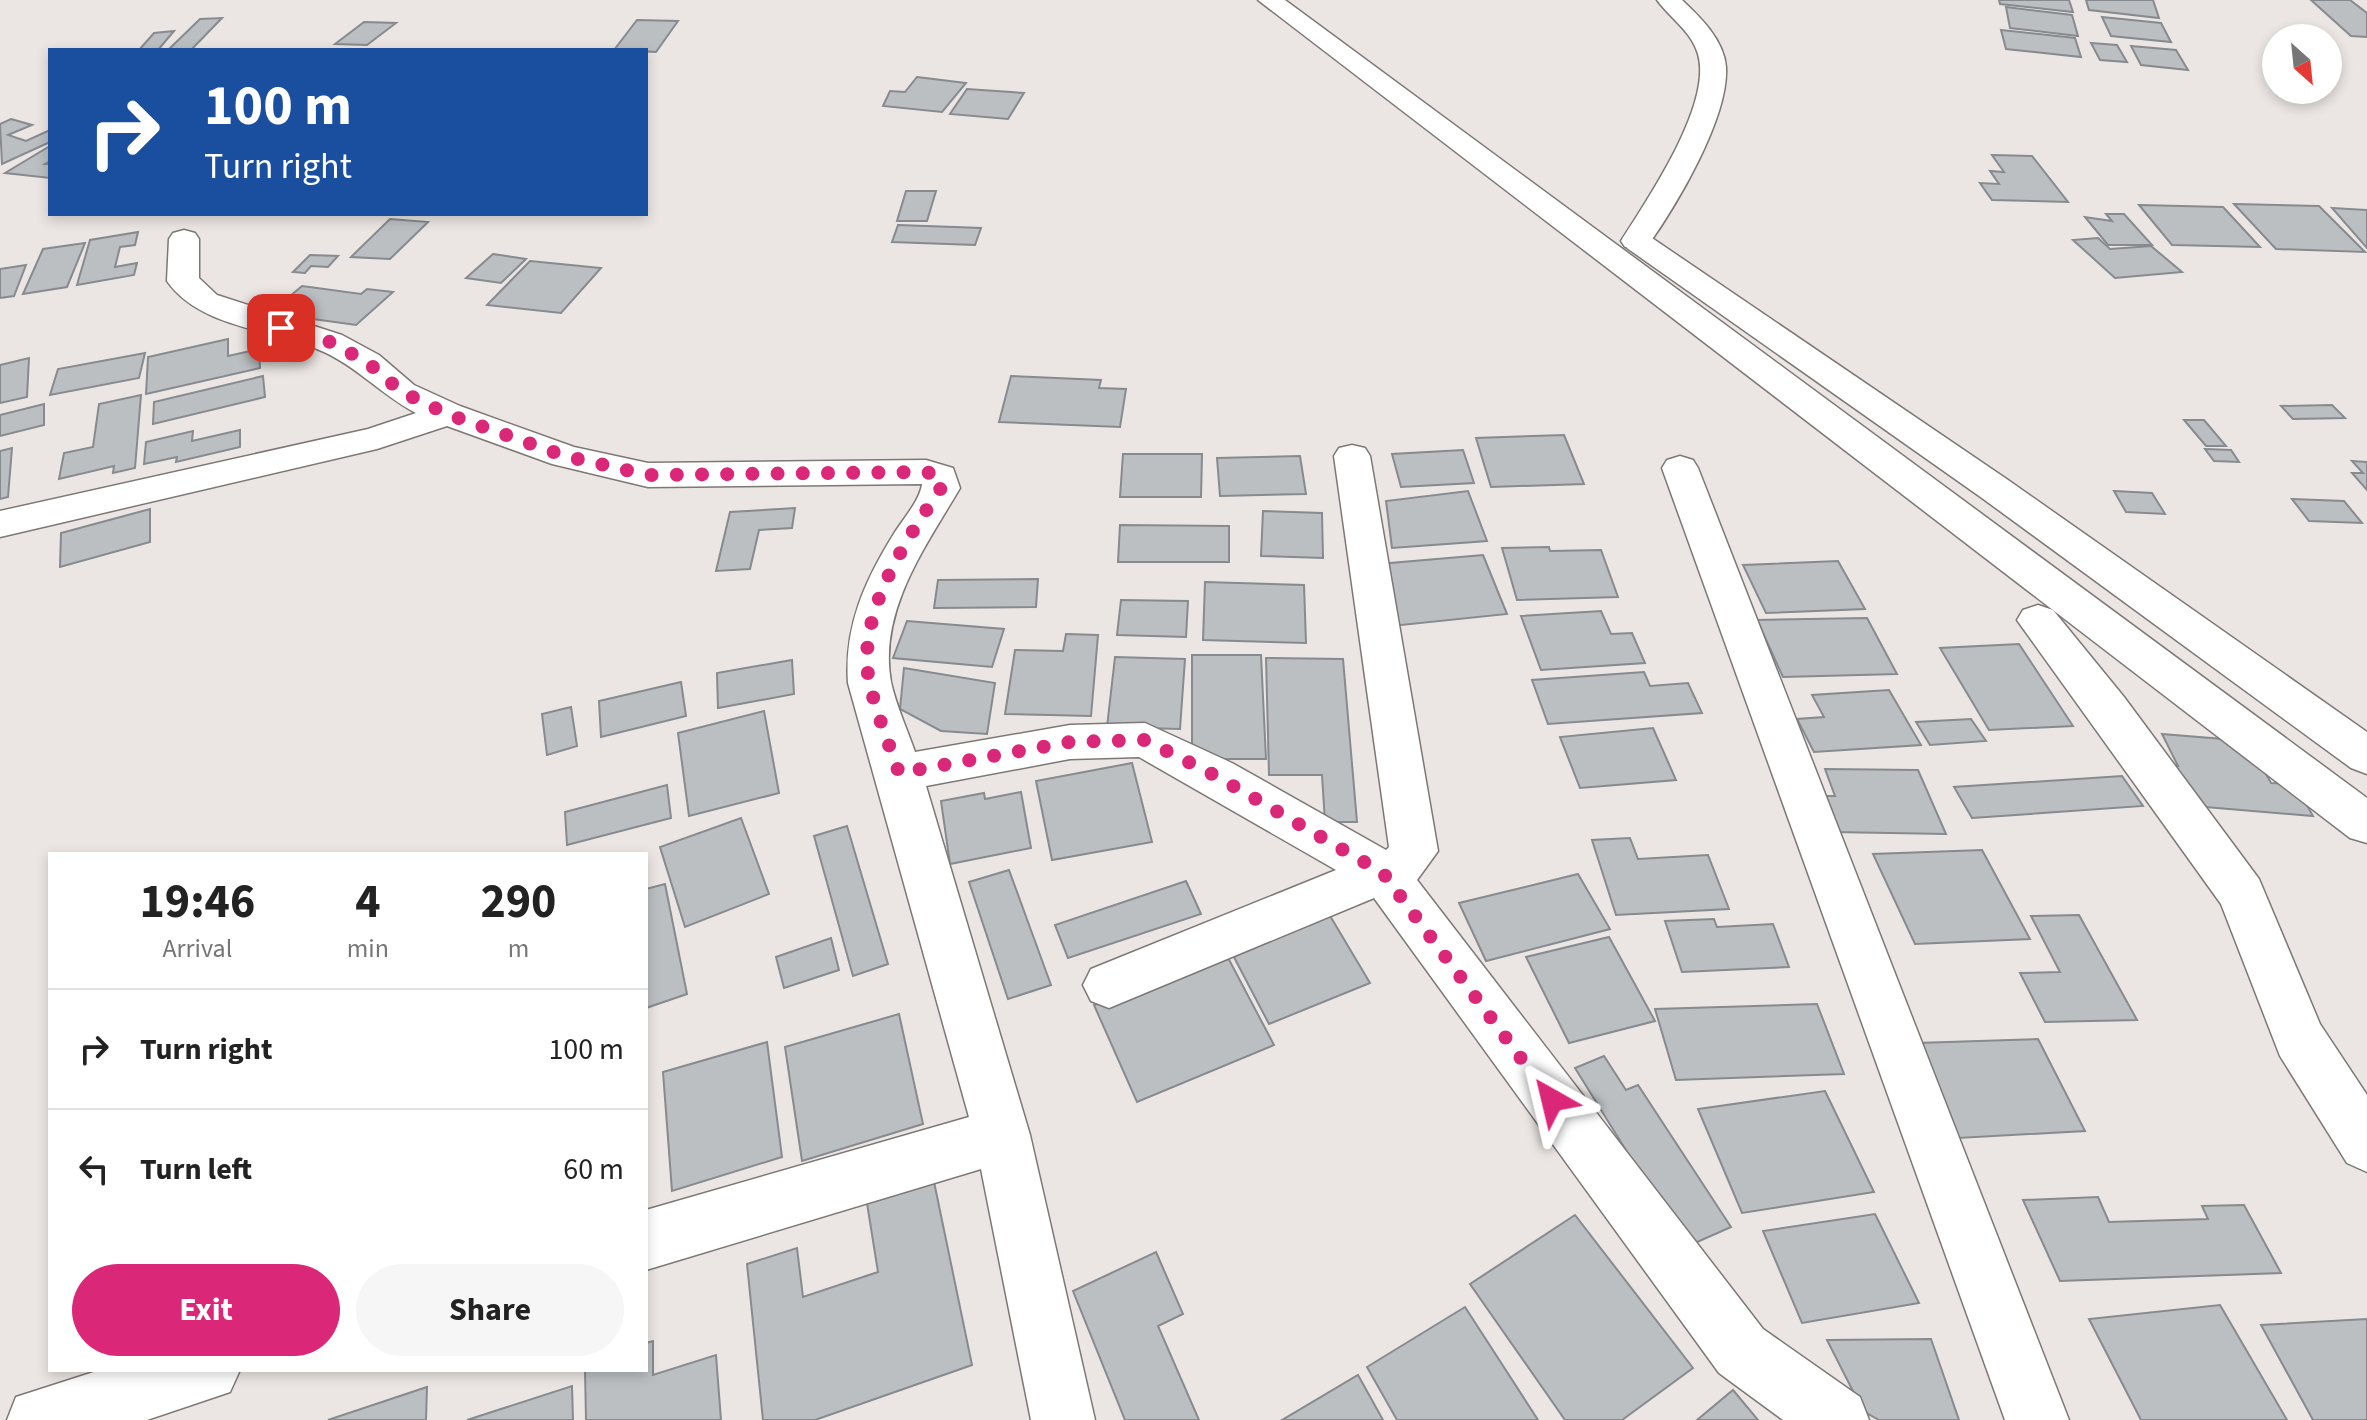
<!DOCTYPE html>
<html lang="en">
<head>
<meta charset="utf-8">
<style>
	:root { --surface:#fff; --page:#f6f6f6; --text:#222; --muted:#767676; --line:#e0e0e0; --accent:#db2777 }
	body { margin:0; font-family:"Source Sans 3",sans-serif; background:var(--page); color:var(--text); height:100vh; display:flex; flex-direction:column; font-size:30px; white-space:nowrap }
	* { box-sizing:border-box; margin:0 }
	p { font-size:26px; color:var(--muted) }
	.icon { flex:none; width:44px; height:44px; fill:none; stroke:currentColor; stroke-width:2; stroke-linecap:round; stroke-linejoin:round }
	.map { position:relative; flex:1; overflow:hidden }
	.sheet { position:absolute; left:48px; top:852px; width:600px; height:520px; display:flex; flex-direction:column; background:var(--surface); border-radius:0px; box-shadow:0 4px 12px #0003 }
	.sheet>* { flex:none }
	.guide { position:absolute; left:48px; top:48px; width:600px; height:168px; border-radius:0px; box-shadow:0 4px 12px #0003; background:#1a4fa0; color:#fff; overflow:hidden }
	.needle { width:52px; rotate:153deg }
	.tools { position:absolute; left:2262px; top:24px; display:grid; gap:16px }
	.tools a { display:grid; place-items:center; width:80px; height:80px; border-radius:50%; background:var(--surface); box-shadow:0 4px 12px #0003; font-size:40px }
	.pin { position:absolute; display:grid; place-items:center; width:68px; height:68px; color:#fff; margin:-34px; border-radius:16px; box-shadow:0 4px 12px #0006 }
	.me { position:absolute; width:88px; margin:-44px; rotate:323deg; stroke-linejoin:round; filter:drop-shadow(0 0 6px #0008) }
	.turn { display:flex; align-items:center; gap:28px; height:168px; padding:0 24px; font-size:36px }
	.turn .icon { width:104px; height:104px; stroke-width:2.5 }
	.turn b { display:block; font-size:56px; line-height:68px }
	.eta { display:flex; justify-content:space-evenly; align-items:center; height:136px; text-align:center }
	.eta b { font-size:48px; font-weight:700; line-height:56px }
	.cta { display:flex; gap:16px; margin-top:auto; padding:16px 24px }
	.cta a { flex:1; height:92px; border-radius:48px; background:var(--accent); color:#fff; font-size:32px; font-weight:700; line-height:92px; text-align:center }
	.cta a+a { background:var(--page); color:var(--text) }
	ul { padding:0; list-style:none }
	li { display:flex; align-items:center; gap:24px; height:120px; padding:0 24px; border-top:2px solid var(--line) }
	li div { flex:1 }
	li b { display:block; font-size:30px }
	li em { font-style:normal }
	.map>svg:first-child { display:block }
	.building { fill:#bbbfc2; stroke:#878a8e; stroke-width:2 }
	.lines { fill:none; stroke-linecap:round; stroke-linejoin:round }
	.street-casing { stroke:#7d7876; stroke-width:3 }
	.secondary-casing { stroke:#7d7876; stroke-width:3 }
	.street { fill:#fff; fill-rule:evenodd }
	.secondary { fill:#fff; fill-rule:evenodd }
	.route { stroke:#db2777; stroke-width:14; stroke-dasharray:0 25.2 }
</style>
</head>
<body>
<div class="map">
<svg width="2367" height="1420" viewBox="0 0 2367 1420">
	<rect width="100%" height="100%" fill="#ebe6e3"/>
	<g class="building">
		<path d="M1999 0H2069L2073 12 2000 4Z"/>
		<path d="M2086 0H2153L2159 18 2089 10Z"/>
		<path d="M2311 0H2350L2367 13V37L2351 36Z"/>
		<path d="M2006 7 2072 15 2078 36 2010 28Z"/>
		<path d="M2102 17 2161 23 2171 42 2111 36Z"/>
		<path d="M222 18 191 50H168L200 19Z"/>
		<path d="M637 20 678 21 656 52 614 50Z"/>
		<path d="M364 22 396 23 367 45 335 44Z"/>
		<path d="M2001 30 2075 38 2081 57 2006 49Z"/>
		<path d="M174 31 158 50H139L154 33Z"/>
		<path d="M2091 43 2117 45 2127 62 2100 60Z"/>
		<path d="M2131 46 2176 50 2188 70 2141 65Z"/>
		<path d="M917 77 966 83 942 112 883 106 890 91 905 92Z"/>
		<path d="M967 89 1024 93 1008 119 950 114Z"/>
		<path d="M11 119 32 125 8 135 26 141 50 130V142L2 164 0 124Z"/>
		<path d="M50 146V161L45 164H50V178L5 173Z"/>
		<path d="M1992 155 2032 156 2068 202 1992 200 1980 183 1999 184 1990 171 2004 172Z"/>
		<path d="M906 191H936L927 221H897Z"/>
		<path d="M2234 204 2319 206 2365 252 2276 249Z"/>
		<path d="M2139 205 2223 207 2260 247 2172 245Z"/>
		<path d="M2332 208 2367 210V248Z"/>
		<path d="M2106 214H2124L2152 245H2108L2085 217 2112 221Z"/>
		<path d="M390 219 428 222 390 259 351 257Z"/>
		<path d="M898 225 981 228 975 245 892 242Z"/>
		<path d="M138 232 135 245 120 247 115 267 137 263 134 275 77 285 90 240Z"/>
		<path d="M2098 238 2110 249 2151 246 2182 272 2115 278 2073 240Z"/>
		<path d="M85 243 67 287 23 294 43 249Z"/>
		<path d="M493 254 526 259 501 283 466 278Z"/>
		<path d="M310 255 338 256 328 267 311 266 305 273 293 272Z"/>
		<path d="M530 261 601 268 561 313 487 305Z"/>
		<path d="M26 265 14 296 0 298V269Z"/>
		<path d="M302 286 361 294 367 289 393 292 356 325 270 313Z"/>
		<path d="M228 339V356L259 349 260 368 146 394 148 357Z"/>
		<path d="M145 353 139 378 50 395 58 369Z"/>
		<path d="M29 358 27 397 0 403V365Z"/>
		<path d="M263 376 265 397 153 424 154 402Z"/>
		<path d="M1011 376 1101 380 1099 388 1126 389 1120 427 999 422Z"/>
		<path d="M141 395 135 468 113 473 114 466 59 479 64 453 93 447 99 404Z"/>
		<path d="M44 404V425L0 436V415Z"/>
		<path d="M2332 405 2345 418 2293 419 2281 406Z"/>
		<path d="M2184 420H2204L2226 446H2206Z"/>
		<path d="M240 430V447L176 462 177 457 144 464 146 442 193 431 192 441Z"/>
		<path d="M1564 435 1584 484 1491 487 1476 438Z"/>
		<path d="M12 448 8 497 0 499V451Z"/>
		<path d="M2205 449 2231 450 2239 462 2214 461Z"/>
		<path d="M1463 450 1474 483 1401 487 1392 454Z"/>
		<path d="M1123 454H1202L1201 497H1120Z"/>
		<path d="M1300 456 1306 494 1220 496 1217 458Z"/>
		<path d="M2352 461 2367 462V490L2352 473H2363Z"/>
		<path d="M1468 491 1487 541 1392 548 1386 501Z"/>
		<path d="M2114 491 2152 493 2165 514 2126 512Z"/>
		<path d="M2292 499 2344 501 2362 523 2309 521Z"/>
		<path d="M795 508 792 528 759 530 750 569 716 571 730 512Z"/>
		<path d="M150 509V542L60 567 61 533Z"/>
		<path d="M1263 511 1322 513 1323 558 1261 556Z"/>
		<path d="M1120 525 1229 526V562H1118Z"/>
		<path d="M1549 547 1550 551 1601 550 1618 597 1517 600 1502 548Z"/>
		<path d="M1483 555 1507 614 1392 626 1379 564Z"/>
		<path d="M1838 561 1865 609 1766 613 1743 565Z"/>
		<path d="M1038 579 1036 607 934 608 938 580Z"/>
		<path d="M1205 582 1304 585 1306 643 1203 640Z"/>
		<path d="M1121 600 1188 601 1186 637 1117 635Z"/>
		<path d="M1601 611 1611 634 1632 633 1645 663 1541 670 1521 616Z"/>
		<path d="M1867 618 1897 674 1783 677 1757 620Z"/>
		<path d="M907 621 1004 629 992 667 893 658Z"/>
		<path d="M1066 634 1098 635 1091 716 1005 714 1015 650 1063 651Z"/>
		<path d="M2019 644 2073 726 1989 730 1940 648Z"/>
		<path d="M1192 655H1261L1266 759H1192Z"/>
		<path d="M1115 657 1185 659 1180 729 1107 727Z"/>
		<path d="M1266 658 1343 659 1357 822H1325L1322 775H1269Z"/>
		<path d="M792 660 794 694 718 708 717 673Z"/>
		<path d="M904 668 995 683 987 734 941 731 900 709Z"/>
		<path d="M1644 672 1650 686 1688 683 1702 713 1548 724 1532 680Z"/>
		<path d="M681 682 686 716 601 737 599 701Z"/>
		<path d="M1889 690 1921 745 1814 752 1797 719 1824 717 1812 695Z"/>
		<path d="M571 707 577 746 547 755 542 714Z"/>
		<path d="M764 711 779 793 689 816 678 733Z"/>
		<path d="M1971 719 1986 741 1930 745 1916 722Z"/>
		<path d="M1653 728 1676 780 1580 788 1560 737Z"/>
		<path d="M2162 734 2248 741 2271 783 2295 784 2313 816 2182 805 2164 765 2178 766Z"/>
		<path d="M1132 763 1152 842 1052 860 1036 781Z"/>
		<path d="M1825 769 1918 770 1946 834 1832 832 1818 796H1835Z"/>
		<path d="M2122 776 2143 806 1972 818 1954 787Z"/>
		<path d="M667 785 671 818 567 845 565 812Z"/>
		<path d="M1021 792 1031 848 950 864 941 801 984 793 985 799Z"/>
		<path d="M741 818 769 894 685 927 660 847Z"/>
		<path d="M847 826 888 964 853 976 814 836Z"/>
		<path d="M1630 838 1638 859 1708 855 1729 909 1616 915 1592 840Z"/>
		<path d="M1982 850 2030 939 1915 944 1873 854Z"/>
		<path d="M1009 870 1051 985 1008 999 969 882Z"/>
		<path d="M1578 874 1610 929 1486 961 1459 903Z"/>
		<path d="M1186 881 1201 914 1068 958 1055 925Z"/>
		<path d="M665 884 687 994 646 1008V889Z"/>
		<path d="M1323 904 1370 983 1269 1024 1225 940Z"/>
		<path d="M2079 915 2137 1020 2045 1022 2020 973 2060 972 2031 916Z"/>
		<path d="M1714 919 1717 927 1773 924 1789 967 1682 972 1665 921Z"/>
		<path d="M1609 937 1655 1021 1569 1043 1526 957Z"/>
		<path d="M831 938 839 970 784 988 776 957Z"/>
		<path d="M1226 954 1274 1045 1137 1102 1094 1005Z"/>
		<path d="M1817 1004 1844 1074 1676 1080 1655 1009Z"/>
		<path d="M899 1014 923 1124 802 1161 785 1047Z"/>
		<path d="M2038 1039 2085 1131 1958 1138 1917 1043Z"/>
		<path d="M767 1042 782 1157 672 1191 663 1072Z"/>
		<path d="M1604 1056 1626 1090 1638 1085 1731 1227 1686 1247 1575 1068Z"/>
		<path d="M1825 1091 1874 1192 1742 1213 1698 1109Z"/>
		<path d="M933 1177 972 1365 815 1420H763L747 1264 797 1248 803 1297 878 1272 866 1197Z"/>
		<path d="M2098 1197 2109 1222 2208 1219 2202 1206 2244 1205 2281 1273 2060 1281 2023 1200Z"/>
		<path d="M1875 1214 1919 1303 1802 1323 1763 1231Z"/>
		<path d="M1575 1215 1693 1368 1622 1420H1565L1470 1284Z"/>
		<path d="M1156 1252 1183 1314 1158 1326 1199 1420H1125L1073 1291Z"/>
		<path d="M2220 1305 2287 1420H2141L2089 1319Z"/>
		<path d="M1465 1307 1538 1420H1397L1367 1367Z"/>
		<path d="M2367 1319V1420H2313L2261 1325Z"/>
		<path d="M1931 1339 1959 1420H1879L1863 1411 1827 1340Z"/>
		<path d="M653 1341V1375L716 1355 721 1420H586L585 1370H646V1343Z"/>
		<path d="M1358 1375 1383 1420H1282Z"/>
		<path d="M572 1386 573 1420H467Z"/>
		<path d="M427 1387 426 1420H328Z"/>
		<path d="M1733 1390 1758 1420H1697Z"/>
	</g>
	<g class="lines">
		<g class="street-casing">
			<g id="street">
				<path d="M1657 0H1682C1700 17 1724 40 1726 67 1729 118 1676 206 1647 247H1625L1621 241C1647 200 1713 104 1698 54 1691 31 1671 19 1657 0Z"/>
				<path d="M184 230 195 233 199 239V278L217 295 342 335 379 355 414 385 460 406 574 447 648 463 926 460 953 468 960 488C926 546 878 611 891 682 896 705 907 729 915 752L1070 725 1145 723 1232 763 1386 850 1389 847 1334 456 1339 448 1352 445 1365 448 1370 456 1438 851 1417 880 1763 1329 1860 1397 1869 1420H1783L1719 1373 1374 898 1109 1008 1091 1001 1083 985 1091 969 1336 870 1139 757 1070 759 926 786 1030 1135 1095 1420H1031L981 1169 646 1270V1210L969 1117 848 683C844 626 865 580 895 532 904 518 920 500 922 484L648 487 552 464 447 426 377 449 0 537V511L368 429 416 413C381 395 355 364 317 349 269 329 199 327 167 281L169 239 173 233Z"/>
				<path d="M1680 456 1693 460 1698 468 2069 1420H2005L1662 468 1667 460Z"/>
				<path d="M2038 605 2053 610 2124 697 2259 879 2320 1024 2367 1095V1172L2347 1163 2280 1056 2221 904 2017 620 2023 610Z"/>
				<path d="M100 1370H240L230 1392 147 1420H7L16 1397Z"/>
			</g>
		</g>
		<g class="secondary-casing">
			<g id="secondary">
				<path d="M1258 0H1285L2367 798V843L2350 838Z"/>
				<path d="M1638 233 1649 236 2008 480 2367 732V774L2351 768 1982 498 1627 248 1623 242 1627 236Z"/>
			</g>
		</g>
		<use href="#street" class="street"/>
		<use href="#secondary" class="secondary"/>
	</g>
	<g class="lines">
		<path class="route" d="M281 328 330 342 367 362 402 392 447 414 565 456 648 475 926 472 940 476 941 488C905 542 854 617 870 685 877 715 889 744 899 773L1070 742 1145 740 1216 776 1383 873 1552 1100"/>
	</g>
</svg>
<div class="tools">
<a><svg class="needle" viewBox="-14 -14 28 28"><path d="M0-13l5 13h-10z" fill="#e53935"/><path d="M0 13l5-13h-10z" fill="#767676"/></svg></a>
</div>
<div class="pin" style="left:281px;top:328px;background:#d93025"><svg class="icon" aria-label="arrive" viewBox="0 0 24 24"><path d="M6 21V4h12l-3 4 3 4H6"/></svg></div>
<svg class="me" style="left:1552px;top:1100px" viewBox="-20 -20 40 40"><path d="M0-17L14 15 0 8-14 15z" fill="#db2777" stroke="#fff" stroke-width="4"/></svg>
<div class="guide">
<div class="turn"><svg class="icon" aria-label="right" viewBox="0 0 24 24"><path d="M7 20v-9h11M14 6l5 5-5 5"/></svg><div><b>100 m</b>Turn right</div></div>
</div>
<section class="sheet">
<div class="eta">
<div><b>19:46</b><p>Arrival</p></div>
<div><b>4</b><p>min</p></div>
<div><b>290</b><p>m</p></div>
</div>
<ul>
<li><svg class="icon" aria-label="right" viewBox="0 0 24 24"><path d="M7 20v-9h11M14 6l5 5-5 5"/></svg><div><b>Turn right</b></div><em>100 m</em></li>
<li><svg class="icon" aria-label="left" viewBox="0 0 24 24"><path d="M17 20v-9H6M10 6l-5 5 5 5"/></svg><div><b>Turn left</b></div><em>60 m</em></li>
</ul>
<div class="cta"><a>Exit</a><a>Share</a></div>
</section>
</div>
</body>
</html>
